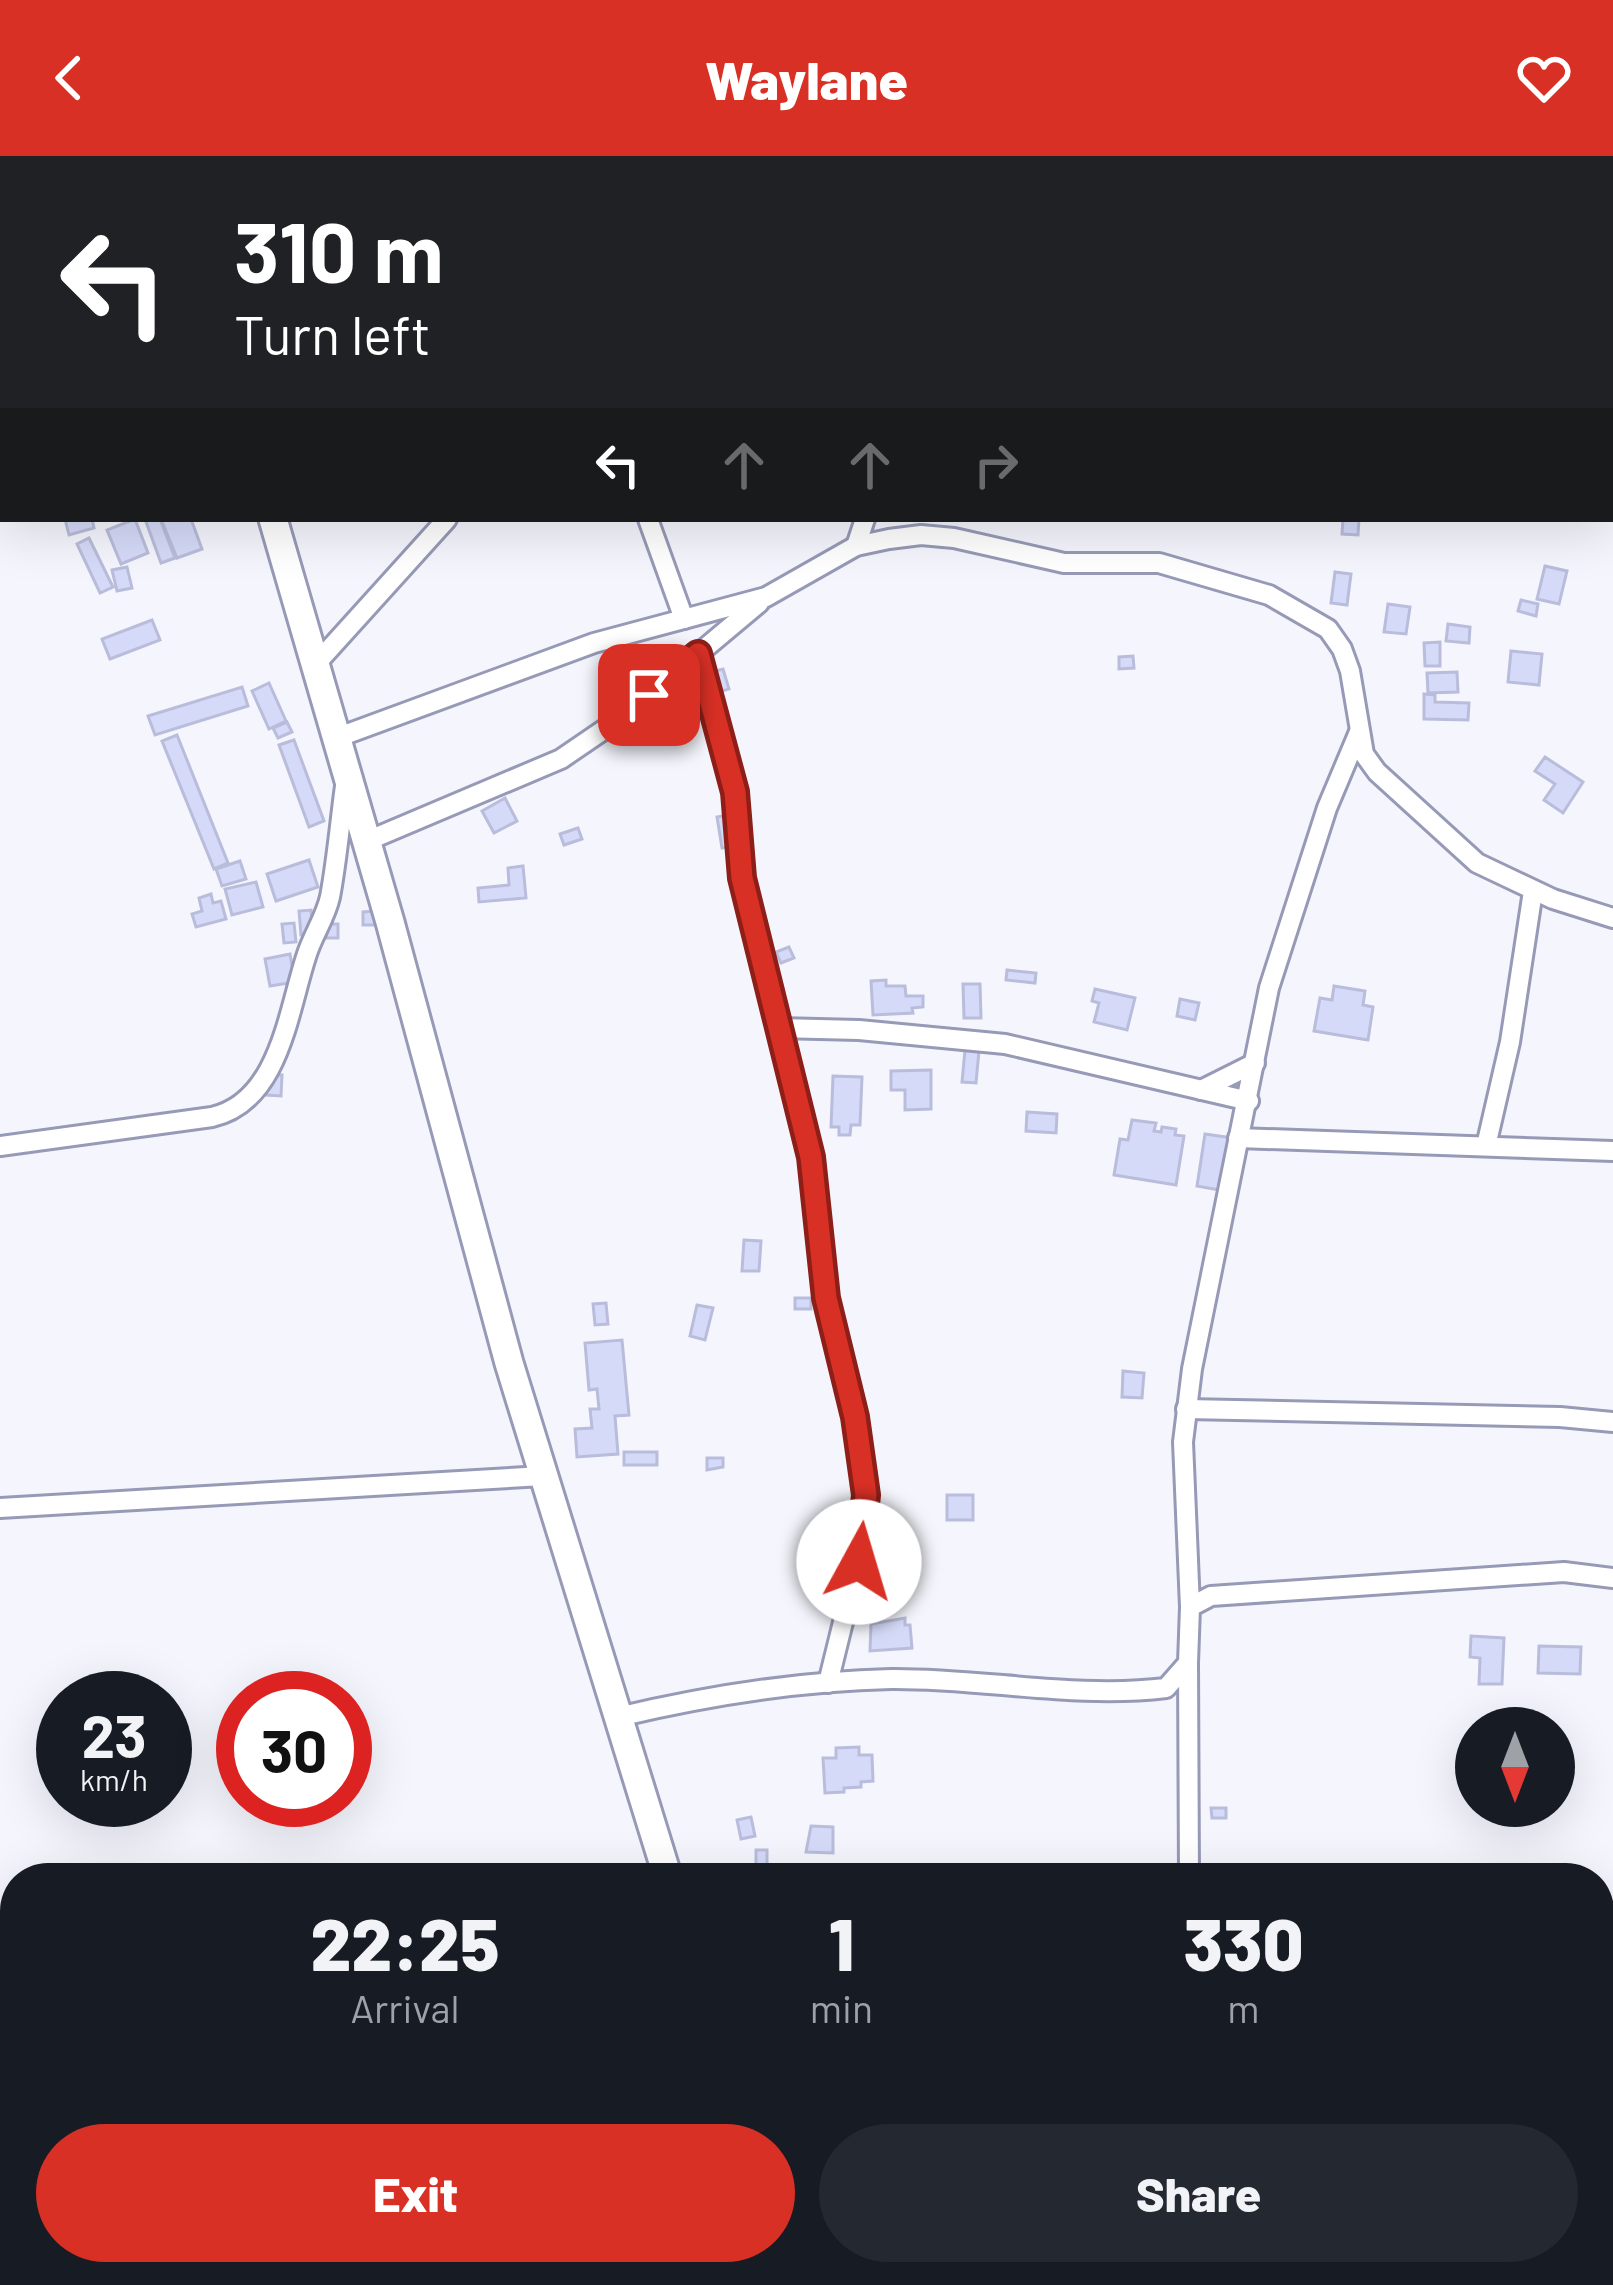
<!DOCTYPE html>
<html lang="en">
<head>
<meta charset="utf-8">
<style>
	:root { --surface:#171b24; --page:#242831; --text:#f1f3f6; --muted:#9ea1a6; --accent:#d93025 }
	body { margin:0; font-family:Barlow,sans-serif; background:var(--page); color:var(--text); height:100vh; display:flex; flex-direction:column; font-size:45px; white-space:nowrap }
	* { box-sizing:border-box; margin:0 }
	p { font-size:39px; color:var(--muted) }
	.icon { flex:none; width:66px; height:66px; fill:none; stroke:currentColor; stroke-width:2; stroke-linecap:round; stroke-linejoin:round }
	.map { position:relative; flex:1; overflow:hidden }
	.drawer { position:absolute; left:0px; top:1707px; width:1614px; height:423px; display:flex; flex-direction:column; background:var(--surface); border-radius:48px 48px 0 0; box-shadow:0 12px 48px #0002 }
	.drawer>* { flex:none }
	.banner { position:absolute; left:0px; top:0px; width:1614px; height:366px; box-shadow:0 12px 48px #0002; background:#202124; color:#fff; overflow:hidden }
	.needle { width:78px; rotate:180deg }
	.buttons { position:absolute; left:1455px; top:1551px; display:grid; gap:24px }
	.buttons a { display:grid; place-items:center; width:120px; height:120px; border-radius:50%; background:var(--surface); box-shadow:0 12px 48px #0002; font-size:60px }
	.speed { position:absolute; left:36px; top:1515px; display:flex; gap:24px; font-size:60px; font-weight:700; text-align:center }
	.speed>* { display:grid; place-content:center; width:156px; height:156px; border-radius:50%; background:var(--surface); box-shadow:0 12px 48px #0002; line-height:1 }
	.speed small { font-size:30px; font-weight:400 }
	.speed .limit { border:18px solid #d22; background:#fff; color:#111 }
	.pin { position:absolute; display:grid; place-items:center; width:102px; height:102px; color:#fff; margin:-51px; border-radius:24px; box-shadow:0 6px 18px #0006 }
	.me { position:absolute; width:132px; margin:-66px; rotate:6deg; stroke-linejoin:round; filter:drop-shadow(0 0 9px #0008) }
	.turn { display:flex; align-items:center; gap:42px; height:252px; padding:0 36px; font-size:54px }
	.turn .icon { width:156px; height:156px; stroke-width:2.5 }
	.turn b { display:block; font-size:84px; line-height:102px }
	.lanes { display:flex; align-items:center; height:114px; padding:0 36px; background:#0003; justify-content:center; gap:60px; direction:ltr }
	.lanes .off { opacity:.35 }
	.eta { display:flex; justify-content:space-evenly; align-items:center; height:204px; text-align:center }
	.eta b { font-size:72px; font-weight:800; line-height:84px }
	.primary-button { display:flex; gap:24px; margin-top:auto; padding:24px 36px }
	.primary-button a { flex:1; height:138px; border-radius:72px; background:var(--accent); color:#fff; font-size:48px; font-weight:800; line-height:138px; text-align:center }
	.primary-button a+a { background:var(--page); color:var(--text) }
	header { display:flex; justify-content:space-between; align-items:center; height:156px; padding:0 36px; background:var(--accent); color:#fff; font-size:54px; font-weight:800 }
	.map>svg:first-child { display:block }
	.building { fill:#d5daf8; stroke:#b9bddb; stroke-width:3 }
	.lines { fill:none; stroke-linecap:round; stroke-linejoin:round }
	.lane-casing { stroke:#969ab6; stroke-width:15 }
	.street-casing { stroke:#969ab6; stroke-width:24 }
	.secondary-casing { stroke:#969ab6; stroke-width:33 }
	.lane { stroke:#fff; stroke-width:9 }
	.street { stroke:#fff; stroke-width:18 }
	.secondary { stroke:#fff; stroke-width:27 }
	.route-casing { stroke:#8d1f18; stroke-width:30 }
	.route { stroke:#d93025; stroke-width:21 }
</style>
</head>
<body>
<header><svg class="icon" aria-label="back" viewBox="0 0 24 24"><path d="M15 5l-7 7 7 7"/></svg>Waylane<svg class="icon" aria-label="heart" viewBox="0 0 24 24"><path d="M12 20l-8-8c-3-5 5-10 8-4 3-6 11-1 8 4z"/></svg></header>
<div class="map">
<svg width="1613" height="2129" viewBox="0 0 1613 2129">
	<rect width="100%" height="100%" fill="#f5f6fd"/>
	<g class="building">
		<path d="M65 363H92L94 372 69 379Z"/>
		<path d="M135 363 148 397 121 408 107 374Z"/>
		<path d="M145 363H160L175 402 161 407Z"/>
		<path d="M161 363H191L202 393 177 402Z"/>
		<path d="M1343 363H1359L1358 379 1342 378Z"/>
		<path d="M89 382 113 431 100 437 77 388Z"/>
		<path d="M1545 410 1567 415 1559 448 1537 443Z"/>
		<path d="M127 411 132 432 117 435 112 414Z"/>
		<path d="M1335 416 1351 418 1347 449 1331 447Z"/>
		<path d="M1521 444 1538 448 1536 460 1518 455Z"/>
		<path d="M1388 448 1410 451 1406 478 1384 476Z"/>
		<path d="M152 464 160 484 110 503 102 483Z"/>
		<path d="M1448 468 1470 471 1469 487 1446 485Z"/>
		<path d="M1440 486V510H1425L1424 487Z"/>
		<path d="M1511 495 1542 498 1539 529 1508 526Z"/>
		<path d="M1133 500 1134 512 1119 513V501Z"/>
		<path d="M723 513 729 533 715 537 708 517Z"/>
		<path d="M1457 516 1458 536 1428 537 1427 517Z"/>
		<path d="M269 527 286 565 269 573 252 535Z"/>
		<path d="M242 531 248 550 155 579 148 560Z"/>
		<path d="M1424 538 1435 539V546L1469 547 1468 564 1424 563Z"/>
		<path d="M666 562 672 579 661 582 655 566Z"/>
		<path d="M287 566 292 576 278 582 273 572Z"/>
		<path d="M177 579 228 707 214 713 162 585Z"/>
		<path d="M294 584 324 665 309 671 279 589Z"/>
		<path d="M1545 601 1583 626 1563 657 1544 644 1555 628 1535 615Z"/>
		<path d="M505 642 517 665 494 677 482 655Z"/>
		<path d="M729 659 733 690 722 692 717 661Z"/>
		<path d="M578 672 582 683 564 689 560 678Z"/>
		<path d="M309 704 318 731 276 745 267 718Z"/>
		<path d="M240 705 246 723 222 730 216 713Z"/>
		<path d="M523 710 526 742 479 746 478 732 509 729 508 712Z"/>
		<path d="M256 726 263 751 232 759 225 733Z"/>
		<path d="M211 738 213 747 221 745 226 763 196 771 192 758 202 755 199 742Z"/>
		<path d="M311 754 313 778 301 779 299 755Z"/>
		<path d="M375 755 376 769H363V756Z"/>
		<path d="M294 767 296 786 284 787 282 768Z"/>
		<rect x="326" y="768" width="12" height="14"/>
		<path d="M789 791 794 802 781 807 776 796Z"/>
		<path d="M290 798 295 826 270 830 265 803Z"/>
		<path d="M1007 814 1036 817 1035 827 1006 824Z"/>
		<path d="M886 824V830H905L906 840H923V851L912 852 913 857 873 859 871 825Z"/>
		<path d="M963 828H980L981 862H964Z"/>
		<path d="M1334 830 1365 835 1363 849 1373 851 1368 884 1314 875 1320 842 1332 844Z"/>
		<path d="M1095 833 1135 842 1127 874 1094 866 1099 847 1092 845Z"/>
		<path d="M1180 843 1199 847 1195 864 1177 860Z"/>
		<path d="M965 894 979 895 976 927 962 926Z"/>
		<path d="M931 914V953L905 954V934H891V915Z"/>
		<path d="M267 919H282L281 940 266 939Z"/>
		<path d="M833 920 862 921 860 969H851L850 979H839V971H831Z"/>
		<path d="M1027 956 1057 958 1056 977 1026 975Z"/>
		<path d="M1132 964 1156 967 1154 975 1161 976 1162 971 1176 973 1175 979 1184 980 1176 1029 1114 1019 1120 983 1128 984Z"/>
		<path d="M1205 978 1233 982 1225 1035 1197 1030Z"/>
		<path d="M744 1084 761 1085 759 1115H742Z"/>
		<rect x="795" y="1142" width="16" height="11"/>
		<path d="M606 1147 608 1168 595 1169 593 1148Z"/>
		<path d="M697 1149 713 1152 705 1184 690 1180Z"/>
		<path d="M622 1184 629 1259 615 1260 618 1298 577 1301 575 1273 592 1272 590 1253H599L597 1233 589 1234 585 1187Z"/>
		<path d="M1123 1215 1144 1217 1142 1242 1122 1241Z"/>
		<rect x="624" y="1296" width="33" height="13"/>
		<path d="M707 1302H723V1311L707 1314Z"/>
		<rect x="947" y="1339" width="26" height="25"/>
		<path d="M905 1462V1469H910L912 1492 870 1495 871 1468Z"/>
		<path d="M1471 1480 1504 1482 1502 1528H1479L1480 1502 1470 1501Z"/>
		<path d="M1539 1490 1581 1491 1580 1518 1538 1517Z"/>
		<path d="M859 1591V1599H872L873 1625 861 1626V1631L844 1632V1636L825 1637 823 1602H836V1592Z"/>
		<path d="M1211 1652H1226V1662H1212Z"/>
		<path d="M751 1661 755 1680 741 1683 737 1664Z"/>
		<path d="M811 1670 833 1671V1697L806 1696Z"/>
		<rect x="756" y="1694" width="11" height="26"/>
	</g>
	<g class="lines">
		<g class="lane-casing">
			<g id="lane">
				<path d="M398 3V0"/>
				<path d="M639 3 641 0"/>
			</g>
		</g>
		<g class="street-casing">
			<g id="street">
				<path d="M541 0 543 3"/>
				<path d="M34 3 46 0"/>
				<path d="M960 3V0"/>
				<path d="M0 11 3 10"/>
				<path d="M648 363 684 463"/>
				<path d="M856 390 865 363"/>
				<path d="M698 498 735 636 742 722 811 1001 826 1142 855 1260 866 1338 864 1381 828 1527"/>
				<path d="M315 509 447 363"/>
				<path d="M336 582 594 487 766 441 856 390 889 383 921 379 954 382 1064 407H1159L1269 439 1328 473 1342 493 1350 515 1364 598 1377 616 1477 707 1553 743 1613 762"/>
				<path d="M367 685 561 603 624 560 759 447"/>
				<path d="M778 872 859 874 1005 888 1249 945"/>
				<path d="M1201 934 1255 907"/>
				<path d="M1238 982 1613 995"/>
				<path d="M0 990 212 961C279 946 288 856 306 801 312 780 325 763 330 741 337 704 340 666 345 630"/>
				<path d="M1486 990 1510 886 1533 735"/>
				<path d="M1186 1253 1560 1261 1613 1266"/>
				<path d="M0 1352 543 1320"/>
				<path d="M1190 1451 1183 1286 1192 1213 1269 832 1327 652 1359 576"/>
				<path d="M1188 1507 1189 1722"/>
				<path d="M618 1561C707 1540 799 1525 891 1523 982 1522 1075 1543 1166 1532L1188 1507 1190 1451 1211 1440 1564 1416 1613 1422"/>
				<path d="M1395 2115 1399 2129"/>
			</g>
		</g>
		<g class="secondary-casing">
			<g id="secondary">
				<path d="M171 0 172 3"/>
				<path d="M273 363 390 766 509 1207 668 1722"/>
				<path d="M749 2115 751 2129"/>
			</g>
		</g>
		<use href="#lane" class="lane"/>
		<use href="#street" class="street"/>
		<use href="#secondary" class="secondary"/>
	</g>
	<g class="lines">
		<g class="route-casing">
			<path id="route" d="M649 539 698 498 735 636 742 722 811 1001 826 1142 855 1261 866 1339 859 1406"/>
		</g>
		<use href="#route" class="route"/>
	</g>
</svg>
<div class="buttons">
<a><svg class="needle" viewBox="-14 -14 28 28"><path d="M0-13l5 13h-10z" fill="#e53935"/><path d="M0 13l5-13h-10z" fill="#9ea1a6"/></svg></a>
</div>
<div class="speed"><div>23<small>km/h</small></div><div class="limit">30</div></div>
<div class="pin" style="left:649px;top:539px;background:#d93025"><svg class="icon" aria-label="arrive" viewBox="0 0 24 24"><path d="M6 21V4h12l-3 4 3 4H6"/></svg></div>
<svg class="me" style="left:859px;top:1406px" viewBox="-20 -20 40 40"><circle r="19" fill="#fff"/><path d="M0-13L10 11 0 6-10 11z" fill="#d93025"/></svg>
<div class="banner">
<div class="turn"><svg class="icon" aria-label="left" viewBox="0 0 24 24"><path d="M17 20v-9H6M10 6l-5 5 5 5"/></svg><div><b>310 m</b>Turn left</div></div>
<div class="lanes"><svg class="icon" aria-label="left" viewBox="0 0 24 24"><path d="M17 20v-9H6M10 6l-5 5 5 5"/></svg><svg class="icon off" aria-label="ahead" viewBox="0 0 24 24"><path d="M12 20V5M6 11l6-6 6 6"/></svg><svg class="icon off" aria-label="ahead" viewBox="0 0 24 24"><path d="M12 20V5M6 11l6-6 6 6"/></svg><svg class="icon off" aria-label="right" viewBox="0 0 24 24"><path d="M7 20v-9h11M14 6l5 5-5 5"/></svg></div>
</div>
<section class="drawer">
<div class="eta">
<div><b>22:25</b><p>Arrival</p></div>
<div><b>1</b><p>min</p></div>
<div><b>330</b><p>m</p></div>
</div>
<div class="primary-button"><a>Exit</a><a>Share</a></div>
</section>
</div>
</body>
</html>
